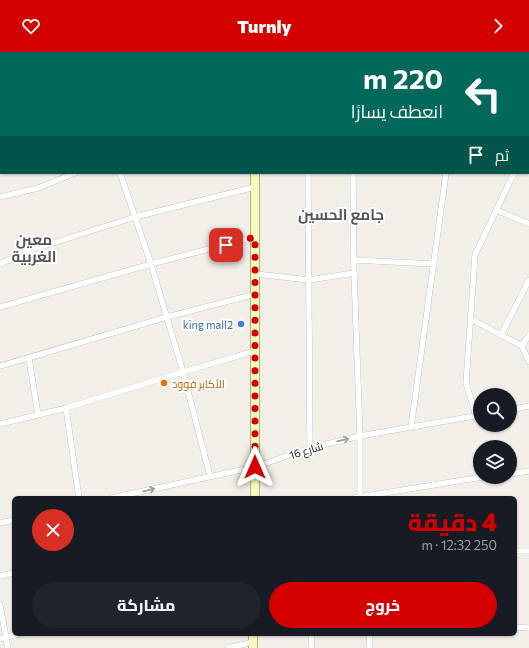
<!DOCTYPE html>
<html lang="ar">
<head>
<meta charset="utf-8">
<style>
	:root { --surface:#171b24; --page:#20242c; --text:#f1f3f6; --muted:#9ea1a6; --accent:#d40000 }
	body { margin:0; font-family:Commissioner,Cairo,sans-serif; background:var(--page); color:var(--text); direction:rtl; height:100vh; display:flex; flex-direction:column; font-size:15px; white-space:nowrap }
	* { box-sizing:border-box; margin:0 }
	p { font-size:13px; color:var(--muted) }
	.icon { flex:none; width:22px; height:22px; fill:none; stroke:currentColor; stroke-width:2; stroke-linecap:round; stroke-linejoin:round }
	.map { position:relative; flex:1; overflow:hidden; direction:ltr }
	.drawer { position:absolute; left:12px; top:444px; width:505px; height:140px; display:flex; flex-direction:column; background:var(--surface); border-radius:6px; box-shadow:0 1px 3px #0004; direction:rtl }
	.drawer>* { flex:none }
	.top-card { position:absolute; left:0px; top:0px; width:529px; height:122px; box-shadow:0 1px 3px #0004; direction:rtl; background:#00695c; color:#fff; overflow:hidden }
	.tools { position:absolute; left:473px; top:336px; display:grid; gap:8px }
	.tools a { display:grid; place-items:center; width:44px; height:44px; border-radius:50%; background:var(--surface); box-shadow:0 1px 3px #0004; font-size:20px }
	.pin { position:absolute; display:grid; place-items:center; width:34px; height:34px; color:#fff; margin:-17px; border-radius:8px; box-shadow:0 2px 6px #0006 }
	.me { position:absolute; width:44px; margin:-22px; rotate:0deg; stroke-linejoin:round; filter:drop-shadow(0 0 3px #0008) }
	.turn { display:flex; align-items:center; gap:14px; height:84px; padding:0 20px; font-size:18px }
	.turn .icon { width:52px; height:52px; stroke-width:2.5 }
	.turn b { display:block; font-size:28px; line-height:34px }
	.then { display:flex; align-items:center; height:38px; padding:0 20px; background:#0003; gap:8px; font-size:15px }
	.round { display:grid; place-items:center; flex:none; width:42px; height:42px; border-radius:21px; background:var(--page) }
	.summary { display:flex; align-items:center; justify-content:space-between; height:68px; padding:0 20px }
	h1 { font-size:24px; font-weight:800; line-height:30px; color:var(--accent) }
	.button { display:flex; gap:8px; margin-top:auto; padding:8px 20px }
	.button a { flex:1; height:46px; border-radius:24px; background:var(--accent); color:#fff; font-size:16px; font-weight:800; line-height:46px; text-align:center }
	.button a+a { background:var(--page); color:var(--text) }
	header { display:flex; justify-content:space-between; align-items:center; height:52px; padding:0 20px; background:var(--accent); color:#fff; font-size:18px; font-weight:800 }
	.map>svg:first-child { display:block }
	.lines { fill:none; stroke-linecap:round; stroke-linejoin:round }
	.street-casing { stroke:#a9a9a9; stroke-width:6 }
	.secondary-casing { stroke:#707d05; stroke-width:9 }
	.street { stroke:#fff; stroke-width:5.5 }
	.secondary { stroke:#f7fabf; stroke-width:8 }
	.oneway { stroke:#9c9c9c }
	.route { stroke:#d40000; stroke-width:7; stroke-dasharray:0 12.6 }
	.shop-dot { fill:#3f7fe0; stroke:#fff; stroke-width:1.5 }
	.food-dot { fill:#e8710a; stroke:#fff; stroke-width:1.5 }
	.labels { text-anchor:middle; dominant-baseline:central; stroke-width:4; stroke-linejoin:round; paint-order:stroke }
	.shop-label { font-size:11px; fill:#366cbe; stroke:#fff; text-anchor:end }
	.food-label { font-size:11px; fill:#c56008; stroke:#fff; text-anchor:start }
	.street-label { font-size:11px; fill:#222; stroke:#fff }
	.district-label { font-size:15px; font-weight:bold; fill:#555; stroke:#fff }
</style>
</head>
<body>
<header><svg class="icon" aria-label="forward" viewBox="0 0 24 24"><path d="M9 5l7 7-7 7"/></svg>Turnly<svg class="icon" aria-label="heart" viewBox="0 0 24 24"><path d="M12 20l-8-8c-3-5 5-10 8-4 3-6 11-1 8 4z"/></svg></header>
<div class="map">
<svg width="529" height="596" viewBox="0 0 529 596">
	<rect width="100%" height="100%" fill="#f2efe9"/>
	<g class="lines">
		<g class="street-casing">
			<g id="street">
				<path d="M5 0V1"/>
				<path d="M195 0V1"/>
				<path d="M352 0V1"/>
				<path d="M76 1 77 0"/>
				<path d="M401 1V0"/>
				<path d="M463 1V0"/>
				<path d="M520 1V0"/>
				<path d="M528 98 529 96"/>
				<path d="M528 109H529"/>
				<path d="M120 121 151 212 183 320 210 424"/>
				<path d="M308 121 310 396"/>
				<path d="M353 121 354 221 360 384V446"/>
				<path d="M0 145 38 136 75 121"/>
				<path d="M496 158 529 172"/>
				<path d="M354 208 434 212"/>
				<path d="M0 212 28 199 135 165 255 135"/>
				<path d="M256 222 309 228 354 221"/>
				<path d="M0 255 151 212 255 185"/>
				<path d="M471 267 522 294"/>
				<path d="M501 283 529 228"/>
				<path d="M529 283 522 294 529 310"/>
				<path d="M29 306 38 363"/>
				<path d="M0 314 167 265 256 242"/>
				<path d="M66 356 79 446"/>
				<path d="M510 358 529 354"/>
				<path d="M476 364 466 331 475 203 514 121"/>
				<path d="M0 372 66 356 183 320 255 299"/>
				<path d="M411 376 446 121"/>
				<path d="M510 422 529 419"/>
				<path d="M111 446 255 415 310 396 360 384 480 363"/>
				<path d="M354 446 482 425"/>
				<path d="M0 471 14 468"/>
				<path d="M515 499H529"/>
				<path d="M0 524 14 521"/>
				<path d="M0 553 8 596"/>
				<path d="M515 575 529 576"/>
				<path d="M311 582 312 596"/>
				<path d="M369 582 370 596"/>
				<path d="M0 587 19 582"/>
				<path d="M228 596 253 590"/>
			</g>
		</g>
		<g class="secondary-casing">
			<g id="secondary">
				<path d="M254 0V1"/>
				<path d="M321 1 325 0"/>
				<path d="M0 83 1 82"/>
				<path d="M255 446V121"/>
				<path d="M253 596V582"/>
			</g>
		</g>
		<use href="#street" class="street"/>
		<use href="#secondary" class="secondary"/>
	</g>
	<defs><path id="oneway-shaft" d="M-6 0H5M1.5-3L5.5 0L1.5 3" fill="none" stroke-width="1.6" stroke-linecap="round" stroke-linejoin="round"/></defs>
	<g class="oneway">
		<use href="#oneway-shaft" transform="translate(343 388) rotate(-13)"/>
		<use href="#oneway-shaft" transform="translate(149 438) rotate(-13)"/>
	</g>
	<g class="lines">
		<path class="route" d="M226 193 255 185V415"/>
	</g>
	<circle class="shop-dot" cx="241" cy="272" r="4"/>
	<circle class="food-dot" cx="164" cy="331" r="4"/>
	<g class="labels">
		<g class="shop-label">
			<text x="233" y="272">king mall2</text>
		</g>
		<g class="food-label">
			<text x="172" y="331">الأكابر فوود</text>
		</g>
		<g class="street-label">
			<text transform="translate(306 398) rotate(-17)">شارع 16</text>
		</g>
		<g class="district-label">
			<text x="341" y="162">جامع الحسين</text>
			<text x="34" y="187">معين<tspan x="34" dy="17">الغربية</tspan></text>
		</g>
	</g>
</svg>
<div class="tools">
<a><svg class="icon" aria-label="search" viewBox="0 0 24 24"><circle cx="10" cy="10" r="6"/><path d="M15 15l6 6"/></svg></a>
<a><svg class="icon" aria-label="layers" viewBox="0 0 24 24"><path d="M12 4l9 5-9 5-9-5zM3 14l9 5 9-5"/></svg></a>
</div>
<div class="pin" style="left:226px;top:193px;background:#d93025"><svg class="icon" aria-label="arrive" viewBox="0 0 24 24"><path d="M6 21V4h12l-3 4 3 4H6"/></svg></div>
<svg class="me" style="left:255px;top:415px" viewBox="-20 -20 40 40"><path d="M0-17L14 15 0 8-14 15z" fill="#d40000" stroke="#fff" stroke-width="4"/></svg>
<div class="top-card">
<div class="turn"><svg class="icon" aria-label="left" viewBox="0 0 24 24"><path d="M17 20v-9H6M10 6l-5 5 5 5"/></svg><div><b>220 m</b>انعطف يسارًا</div></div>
<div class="then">ثم<svg class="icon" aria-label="arrive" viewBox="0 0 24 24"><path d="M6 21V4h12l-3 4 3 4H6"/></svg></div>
</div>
<section class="drawer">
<div class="summary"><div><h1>4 دقيقة</h1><p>250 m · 12:32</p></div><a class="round" style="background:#d93025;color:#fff"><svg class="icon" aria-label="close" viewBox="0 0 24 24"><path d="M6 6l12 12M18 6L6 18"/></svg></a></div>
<div class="button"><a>خروج</a><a>مشاركة</a></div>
</section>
</div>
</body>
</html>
